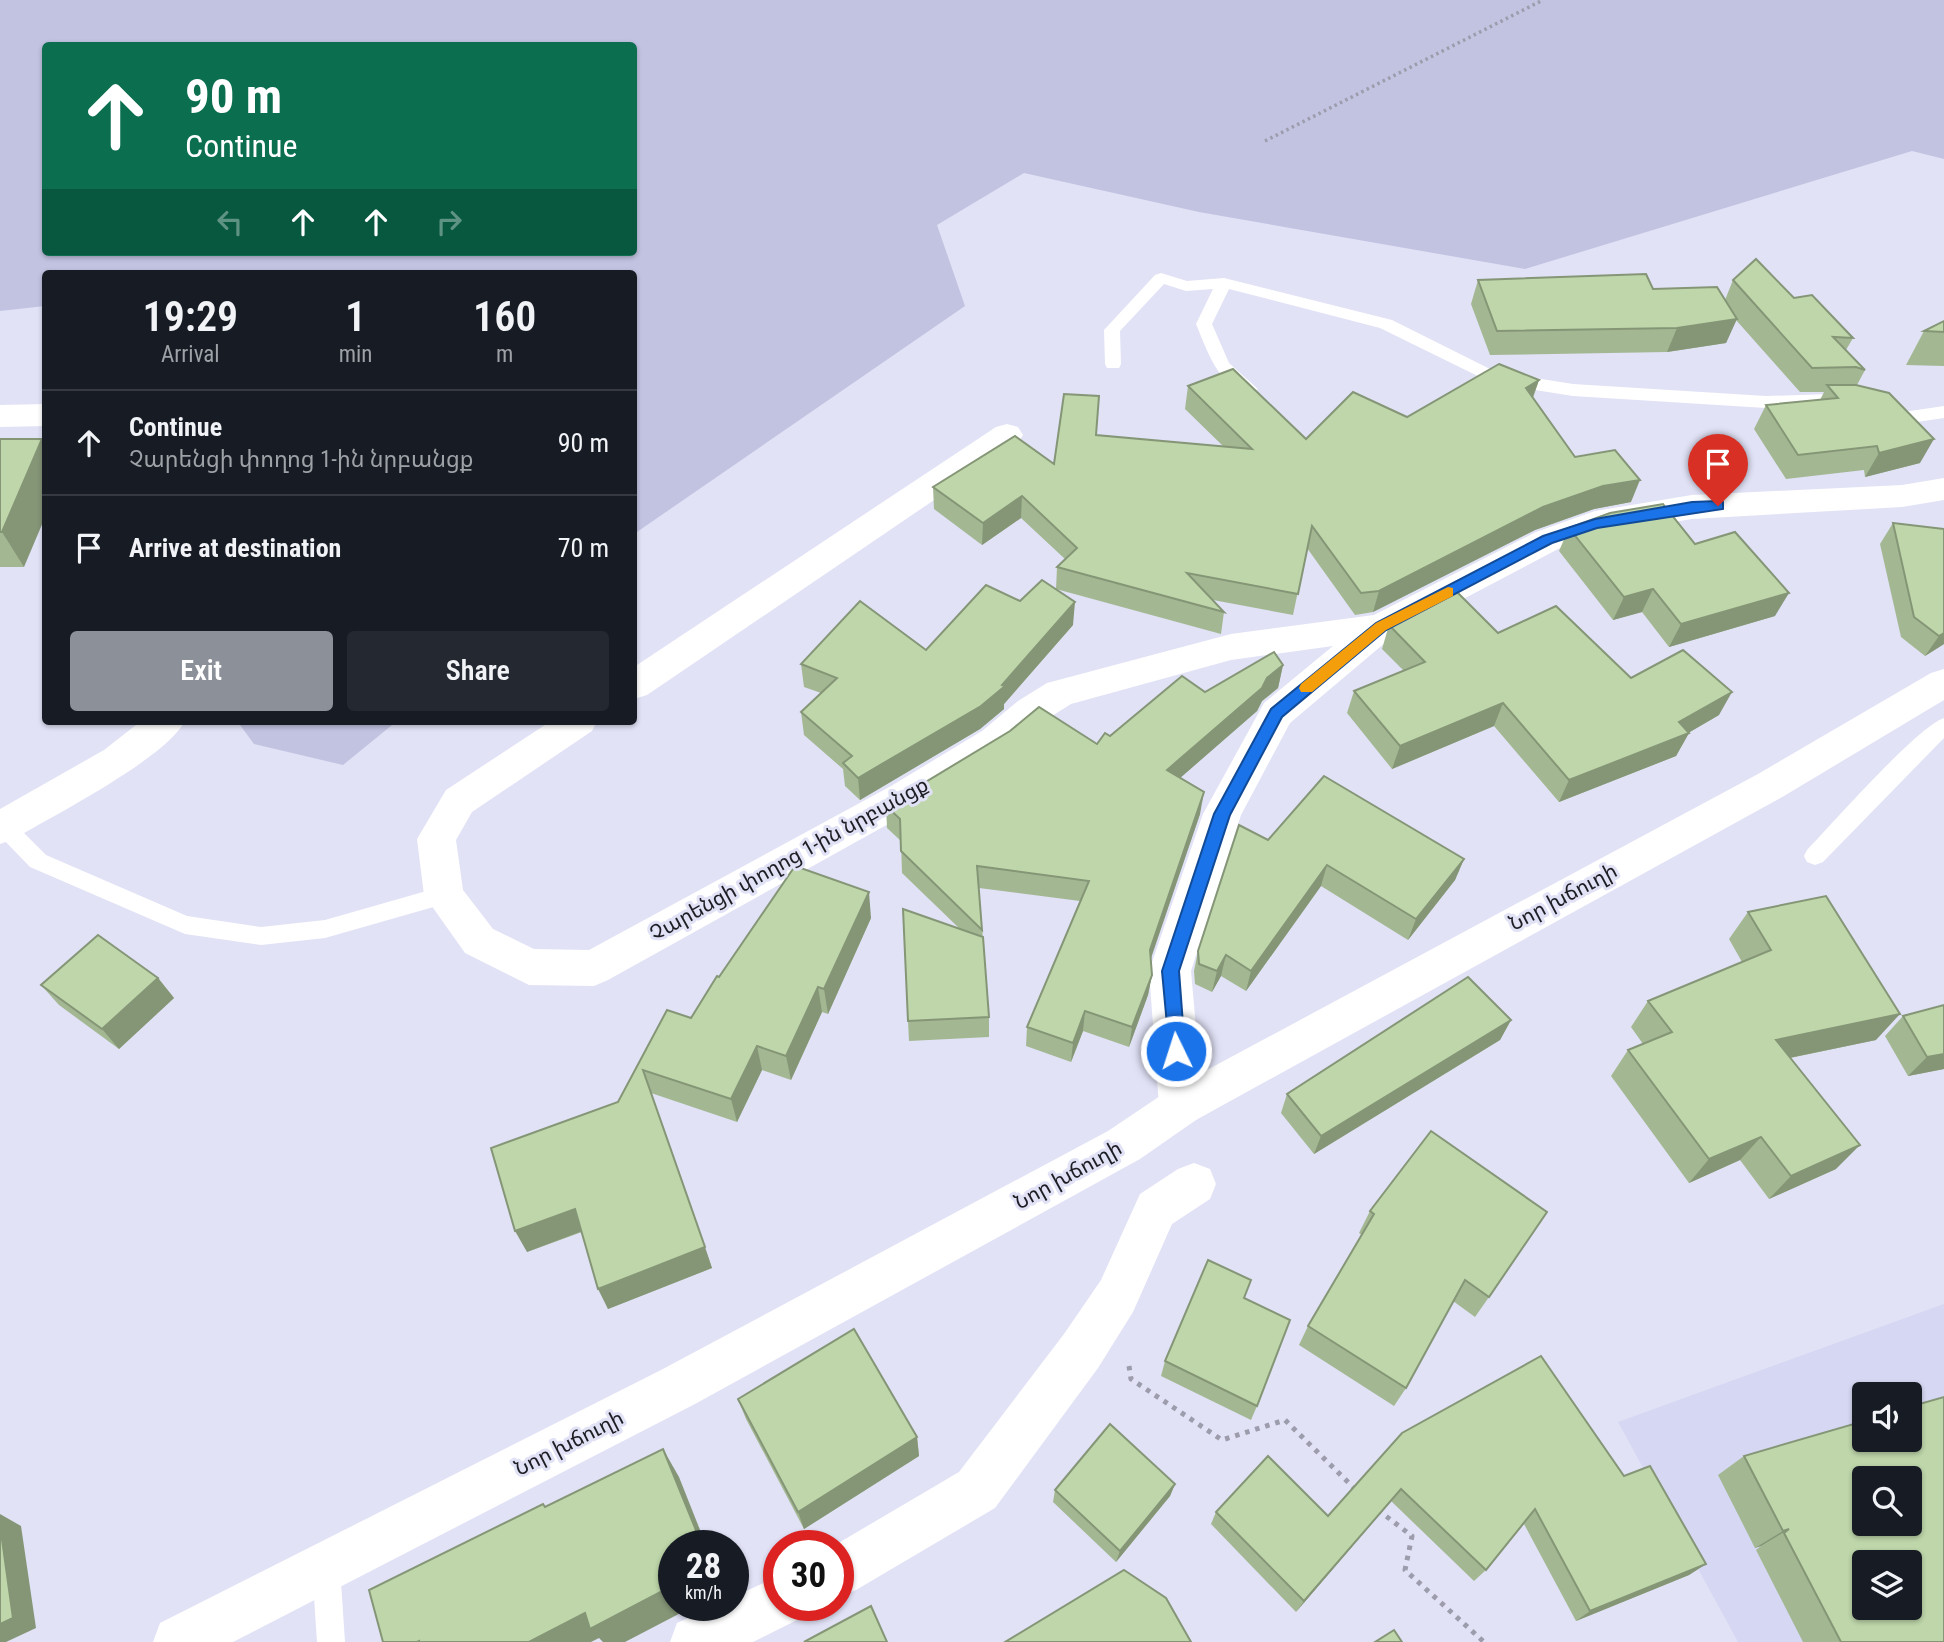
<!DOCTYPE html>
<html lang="en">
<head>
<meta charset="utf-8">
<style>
	:root { --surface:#171b24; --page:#242831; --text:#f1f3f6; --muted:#9ea1a6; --line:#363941; --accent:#8c9099 }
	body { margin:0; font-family:"Roboto Condensed","Noto Sans Armenian",sans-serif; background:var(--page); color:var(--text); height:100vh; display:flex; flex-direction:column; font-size:26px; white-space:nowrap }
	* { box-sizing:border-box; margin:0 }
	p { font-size:23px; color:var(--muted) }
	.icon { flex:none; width:38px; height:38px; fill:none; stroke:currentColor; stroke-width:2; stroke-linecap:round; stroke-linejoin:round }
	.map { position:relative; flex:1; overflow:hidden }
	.details { position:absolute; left:42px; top:270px; width:595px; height:455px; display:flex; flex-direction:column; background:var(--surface); border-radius:7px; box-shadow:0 2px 5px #0004 }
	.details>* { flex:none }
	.hud { position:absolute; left:42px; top:42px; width:595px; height:214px; border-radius:7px; box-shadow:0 2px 5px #0004; background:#0b6e4f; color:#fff; overflow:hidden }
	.fabs { position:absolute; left:1852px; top:1382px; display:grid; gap:14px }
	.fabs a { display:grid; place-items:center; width:70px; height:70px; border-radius:7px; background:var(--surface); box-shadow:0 2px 5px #0004; font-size:35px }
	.speed { position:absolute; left:658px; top:1530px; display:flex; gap:14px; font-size:35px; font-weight:700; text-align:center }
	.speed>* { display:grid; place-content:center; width:91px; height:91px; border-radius:50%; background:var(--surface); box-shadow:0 2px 5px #0004; line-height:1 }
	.speed small { font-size:18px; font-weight:400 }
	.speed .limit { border:10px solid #d22; background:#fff; color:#111 }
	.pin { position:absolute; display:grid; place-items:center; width:60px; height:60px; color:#fff; margin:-72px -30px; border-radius:50% 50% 50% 0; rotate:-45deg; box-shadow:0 0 7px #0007 }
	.pin .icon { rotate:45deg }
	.me { position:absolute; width:77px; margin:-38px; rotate:356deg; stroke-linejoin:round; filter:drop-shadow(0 0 5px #0008) }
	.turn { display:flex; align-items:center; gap:24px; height:147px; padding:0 28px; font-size:32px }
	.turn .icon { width:91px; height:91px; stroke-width:2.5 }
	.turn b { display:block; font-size:49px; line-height:60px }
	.lanes { display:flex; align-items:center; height:66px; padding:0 28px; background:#0003; justify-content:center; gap:35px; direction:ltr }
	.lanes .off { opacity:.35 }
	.eta { display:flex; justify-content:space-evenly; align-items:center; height:119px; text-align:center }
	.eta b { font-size:42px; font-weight:600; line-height:49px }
	.button { display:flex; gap:14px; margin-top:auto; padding:14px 28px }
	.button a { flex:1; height:80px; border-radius:7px; background:var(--accent); color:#fff; font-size:28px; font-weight:600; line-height:80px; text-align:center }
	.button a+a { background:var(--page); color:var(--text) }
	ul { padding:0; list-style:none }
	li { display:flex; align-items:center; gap:21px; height:105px; padding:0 28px; border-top:2px solid var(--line) }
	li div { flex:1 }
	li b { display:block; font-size:26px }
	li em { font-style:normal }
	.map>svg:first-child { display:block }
	.built { fill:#d6d7f2; fill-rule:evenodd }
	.green { fill:#c2c3e1; fill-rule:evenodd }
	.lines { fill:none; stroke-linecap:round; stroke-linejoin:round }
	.path-far1 { stroke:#9c9cac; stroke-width:3.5; stroke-dasharray:2.5 3.5; stroke-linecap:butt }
	.path { stroke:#9c9cac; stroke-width:5; stroke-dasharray:4.5 6; stroke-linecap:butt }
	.service { fill:#fff; fill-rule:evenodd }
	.minor { fill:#fff; fill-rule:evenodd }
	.tertiary { fill:#fff; fill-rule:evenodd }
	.secondary { fill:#fff; fill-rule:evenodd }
	.wall { fill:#a3b892 }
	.shaded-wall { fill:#859677 }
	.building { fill:#bed6aa; stroke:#859677; stroke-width:2; fill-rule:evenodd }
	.route { fill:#1a73e8; stroke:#114b97; stroke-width:2 }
	.slow { fill:#f59e0b }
	.labels { text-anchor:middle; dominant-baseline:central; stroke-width:6; stroke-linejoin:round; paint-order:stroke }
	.street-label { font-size:21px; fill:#1d1d24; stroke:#e1e2f6 }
</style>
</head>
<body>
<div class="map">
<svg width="1944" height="1642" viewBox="0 0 1944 1642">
	<rect width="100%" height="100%" fill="#e1e2f6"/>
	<path class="built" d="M1944 1304V1642H1738L1618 1422ZM1864 1395H1909V1440H1864ZM1864 1479H1909V1524H1864ZM1864 1563H1909V1608H1864Z"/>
	<g class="green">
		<path d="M0 0H1944V159L1912 151 1525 269 1199 212 1024 173 937 225 965 306 634 534V273H46L45 306 0 311ZM46 46H634V252H46Z"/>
		<path d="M237 721H397L343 765 254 744Z"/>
	</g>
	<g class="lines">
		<path class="path-far1" d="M1265 141 1543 0"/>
		<g class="path">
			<path d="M1129 1366 1131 1379 1222 1440 1285 1420 1356 1490"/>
			<path d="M1378 1510 1412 1536 1405 1570 1484 1642"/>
		</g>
		<g class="service">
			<path d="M1161 273 1187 281 1224 278 1392 320 1496 372 1573 384 1766 396 1832 394 1841 400 1832 406 1766 408 1573 396 1492 383 1380 328 1229 289 1212 324 1229 363 1258 389 1249 395C1218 386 1207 350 1196 324L1213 289 1186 291 1164 284 1120 331 1121 364 1119 368H1107L1105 364 1104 330 1155 275Z"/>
			<path d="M1884 405 1910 411 1944 406V418L1910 423 1878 415 1875 411 1878 407Z"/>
			<path d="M1944 718V738L1823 862 1815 865 1807 862 1804 856 1807 850C1832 824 1917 727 1944 718Z"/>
			<path d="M4 817 11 820 46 855 187 916 261 927 325 920 444 886 452 889 455 895 452 901 444 904 325 938 261 945 185 934 30 867 0 836V819Z"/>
			<path d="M326 1553 336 1557 340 1567 345 1642H317L312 1567 316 1557Z"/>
		</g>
		<g class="minor">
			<path d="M1007 424 1018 427 1023 435 1018 443 647 695 634 699V667L996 427Z"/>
			<path d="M1944 478V500L1902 507 1692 519 1599 534 1560 548 1393 636 1290 723 1241 815 1191 971 1203 1106 1196 1120 1181 1126 1166 1120 1159 1106 1149 971 1203 814 1264 703 1333 646 1231 660 1071 704 1044 721 1008 751 917 808 608 980 594 986 529 985 465 953 424 895 417 839 446 790 551 721H597L592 731 472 812 456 840 463 890 493 929 534 949 589 950 891 786 982 731 1018 701 1047 683 1231 634 1374 615 1536 532 1595 511 1692 495 1902 485Z"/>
			<path d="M1194 1163 1210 1169 1216 1184 1210 1199 1172 1224 1133 1312 1098 1368 995 1508 856 1590 838 1597V1545H835L959 1472 1064 1334 1101 1280 1140 1194 1178 1169Z"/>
			<path d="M779 1576V1605H804L797 1620 753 1642H670L677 1623 717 1605H733V1597Z"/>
		</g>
		<g class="tertiary">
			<path d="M46 404V426L0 427V405Z"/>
			<path d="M141 721H185C165 759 54 815 14 839L0 844V809L104 750Z"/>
		</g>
		<path class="secondary" d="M1944 669V700L1784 796 1196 1120 1140 1159 695 1404 233 1642H153L160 1623 661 1370 1108 1131 1166 1092 1758 774 1931 673Z"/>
	</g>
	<g class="wall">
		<path d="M1478 280 1653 289 1725 300 1733 280 1794 298 1853 338 1846 350 1865 370 1857 385 1920 463 1865 477 1864 470 1786 479 1754 429 1766 405 1820 400 1824 392H1800L1736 320 1726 343 1667 352 1490 355 1471 304Z"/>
		<path d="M1924 331 1944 332V366L1906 365Z"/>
		<path d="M1539 380 1533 398 1575 457 1631 502 1594 509 1535 530 1373 612 1355 615 1307 548 1293 615 1213 600 1224 612 1221 634 1056 589 1057 567 1065 559 1021 518 982 545 934 509 933 487 1054 464 1096 435 1223 446 1185 409 1188 386 1306 439 1407 417Z"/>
		<path d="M0 439 24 567H0Z"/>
		<path d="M1893 523 1944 529V644L1925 656 1901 637 1880 544Z"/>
		<path d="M1569 528 1695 544 1775 616 1669 647 1642 612 1613 620 1559 551Z"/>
		<path d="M1073 625 1004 704V709L980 729 860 800 845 786 843 769 804 735 801 712 821 693 804 687 801 664 926 650Z"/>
		<path d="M1389 625 1498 633 1631 678 1719 715 1688 733H1689L1676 756 1559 802 1494 726 1392 769 1347 713 1354 691 1404 671 1382 649Z"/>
		<path d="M1283 665 1278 688 1262 701 1257 711 1180 778 1200 814 1150 959 1152 975 1148 995 1129 1047 1083 1031 1071 1062 1026 1046 1027 1027 1080 901 979 888 989 1017V1037L909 1041 908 1021 960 929 902 873 901 841 887 828 886 806 1097 744 1110 736 1205 692Z"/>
		<path d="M1268 840 1464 859 1455 880 1408 940 1321 886 1246 991 1221 976 1212 992 1195 984 1194 971 1198 951Z"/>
		<path d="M1748 912 1876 1040 1790 1058 1836 1169 1769 1199 1740 1160 1689 1183 1611 1076 1628 1050 1643 1044 1631 1027 1648 1001 1742 962 1729 939Z"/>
		<path d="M871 918 828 1014 822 1012 791 1080 762 1070 737 1122 651 1093 712 1268 608 1309 582 1232 527 1252 618 1102 667 1010 691 1018Z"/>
		<path d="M158 978 174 998 119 1049 59 1005 41 985Z"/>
		<path d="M1903 1016 1944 1069 1908 1076 1885 1036Z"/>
		<path d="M1511 1020 1500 1040 1314 1154 1281 1113 1287 1094Z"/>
		<path d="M1370 1211 1489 1297 1475 1317 1453 1301 1406 1388 1394 1406 1299 1345 1308 1326 1362 1235 1359 1233Z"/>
		<path d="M1244 1299 1257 1406 1251 1420 1161 1376 1165 1361Z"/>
		<path d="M738 1399 917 1437 919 1456 804 1529 746 1419Z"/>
		<path d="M1402 1433 1624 1476 1706 1564 1689 1575 1576 1621 1524 1524 1486 1570 1474 1581 1391 1501 1296 1612 1211 1524 1216 1512 1328 1516Z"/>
		<path d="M1744 1456 1944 1642H1803L1756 1550 1761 1546 1755 1548 1718 1475Z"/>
		<path d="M1175 1484 1170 1496 1116 1562 1053 1502 1055 1490Z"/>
	</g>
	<g class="shaded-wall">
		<path d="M1737 319 1726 343 1667 352 1677 328Z"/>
		<path d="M1539 380 1531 402 1526 388Z"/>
		<path d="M42 439 46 444V515L24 567 2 532Z"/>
		<path d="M1934 439 1920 463 1865 477 1879 453Z"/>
		<path d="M1640 480 1631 502 1594 509 1535 530 1373 612 1379 591 1543 507 1603 486Z"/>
		<path d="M1022 496 1021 518 982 545 983 523Z"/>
		<path d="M1653 589 1642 612 1613 620 1624 597Z"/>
		<path d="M1789 593 1775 616 1669 647 1681 624Z"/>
		<path d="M1075 602 1073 625 1004 704V709L980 729 860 800 858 778 1002 685Z"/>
		<path d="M1944 633V644L1925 656 1939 636Z"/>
		<path d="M1283 665 1278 688 1262 701 1257 711 1164 792 1167 770 1267 678Z"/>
		<path d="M1732 692 1719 715 1683 736 1689 733 1676 756 1559 802 1569 780 1679 722Z"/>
		<path d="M1503 703 1494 726 1392 769 1400 746Z"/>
		<path d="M1204 792 1200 814 1147 970 1150 950Z"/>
		<path d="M1464 859 1455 880 1408 940 1416 919Z"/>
		<path d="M1327 865 1321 886 1246 991 1251 971Z"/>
		<path d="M869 892 871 918 828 1014 824 989Z"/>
		<path d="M1226 955 1221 976 1212 992 1217 971Z"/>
		<path d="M1152 975 1148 995 1129 1047 1132 1027Z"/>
		<path d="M158 978 174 998 119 1049 102 1029Z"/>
		<path d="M818 987 822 1012 791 1080 786 1056Z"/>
		<path d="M1085 1011 1083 1031 1071 1062 1073 1043Z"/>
		<path d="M1900 1014 1876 1040 1755 1065 1776 1040Z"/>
		<path d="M1511 1020 1500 1040 1314 1154 1321 1136Z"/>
		<path d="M757 1046 762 1070 737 1122 731 1099Z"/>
		<path d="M1944 1054V1069L1908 1076 1927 1057Z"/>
		<path d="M1761 1137 1740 1160 1689 1183 1709 1159Z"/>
		<path d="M1860 1145 1836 1169 1769 1199 1791 1176Z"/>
		<path d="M575 1209 585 1230 527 1252 515 1231Z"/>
		<path d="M705 1247 712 1268 608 1309 598 1289Z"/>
		<path d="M917 1437 919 1456 804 1529 798 1512Z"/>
		<path d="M663 1449 679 1477 706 1545H702Z"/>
		<path d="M1175 1484 1170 1496 1116 1562 1120 1551Z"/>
		<path d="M1401 1489 1391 1501 1296 1612 1304 1601Z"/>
		<path d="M0 1514 21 1526 36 1628 6 1642H0Z"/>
		<path d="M1789 1529 1761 1546 1755 1548 1783 1531Z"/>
		<path d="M1706 1564 1689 1575 1576 1621 1590 1611Z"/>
		<path d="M674 1585V1605H696L625 1642H603L599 1638 591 1642H529L585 1613Z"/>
	</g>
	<g class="building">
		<path d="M1756 259 1794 298 1812 295 1853 338 1833 337 1865 370 1856 367 1812 368 1733 280Z"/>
		<path d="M1646 274 1653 289 1717 287 1737 319 1677 328 1497 331 1478 280Z"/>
		<path d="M1944 321V332L1924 331Z"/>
		<path d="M1499 364 1539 380 1526 388 1575 457 1615 450 1640 480 1603 486 1543 507 1379 591 1361 593 1312 526 1298 594 1187 573 1224 612 1057 567 1077 548 1022 496 983 523 933 487 1015 436 1054 464 1064 394 1099 396 1096 435 1252 449 1188 386 1233 369 1306 439 1353 392 1407 417Z"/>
		<path d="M1827 385H1856L1889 393 1934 439 1879 453 1877 446 1798 455 1766 405 1838 398Z"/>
		<path d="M0 439H42L2 532H0Z"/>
		<path d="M1663 504 1695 544 1735 532 1789 593 1681 624 1653 589 1624 597 1569 528 1610 513Z"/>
		<path d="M1893 523 1944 529V633L1939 636 1914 617Z"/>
		<path d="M1042 580 1075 602 1002 685 1005 686 981 706 858 778 843 763 852 756 801 712 837 678 801 664 860 601 926 650 986 585 1020 601Z"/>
		<path d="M1453 588 1498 633 1556 606 1631 678 1683 650 1732 692 1679 722 1689 733 1569 780 1503 703 1400 746 1354 691 1425 662 1389 625 1402 615Z"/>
		<path d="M1274 652 1283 665 1267 678 1262 688 1167 770 1204 792 1150 950 1152 975 1132 1027 1085 1011 1073 1043 1027 1027 1089 881 977 866 982 930 901 851 900 819 886 806 1010 731 1039 707 1097 744 1105 733 1110 736 1182 676 1205 692Z"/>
		<path d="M1324 776 1464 859 1416 919 1327 865 1251 971 1226 955 1217 971 1199 964 1198 951 1239 825 1268 840Z"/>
		<path d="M795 866 869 892 824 989 818 987 786 1056 757 1046 731 1099 643 1070 705 1247 598 1289 575 1209 515 1231 491 1148 618 1102 667 1010 691 1018 717 976 719 977Z"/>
		<path d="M1826 896 1900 1014 1776 1040 1860 1145 1791 1176 1761 1137 1709 1159 1628 1050 1672 1032 1648 1001 1771 950 1748 912Z"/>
		<path d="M903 909 983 937 989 1017 908 1021Z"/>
		<path d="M98 935 158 978 102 1029 41 985Z"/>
		<path d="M1468 977 1511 1020 1321 1136 1287 1094Z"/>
		<path d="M1944 1005V1054L1927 1057 1903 1016Z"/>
		<path d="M1431 1131 1547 1212 1489 1297 1465 1280 1406 1388 1308 1326 1374 1214 1370 1211Z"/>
		<path d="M1208 1260 1251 1280 1244 1298 1290 1320 1257 1406 1165 1361Z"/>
		<path d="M854 1329 917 1437 798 1512 738 1399Z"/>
		<path d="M1541 1356 1624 1476 1650 1466 1706 1564 1590 1611 1535 1509 1486 1570 1401 1489 1304 1601 1216 1512 1268 1456 1328 1516 1402 1433Z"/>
		<path d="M1944 1397V1642H1841L1784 1533 1789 1529 1783 1531 1744 1456 1864 1421V1440H1909V1407ZM1864 1479H1909V1524H1864ZM1864 1563H1909V1608H1864Z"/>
		<path d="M1110 1424 1175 1484 1120 1551 1055 1490Z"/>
		<path d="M663 1449 702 1545H674V1585L590 1629 585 1613 529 1642H419V1641L417 1642H383L369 1590 543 1504 545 1507Z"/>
		<path d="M0 1525 13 1618 0 1624Z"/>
		<path d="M1124 1570 1166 1598 1191 1642H1005Z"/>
		<path d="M871 1606 887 1642H804Z"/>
		<path d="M1394 1630 1402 1642H1375Z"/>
	</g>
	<path class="route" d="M1718 501 1723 502V509L1597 528 1552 543 1386 630 1282 717 1230 815 1179 971 1185 1051 1182 1057 1176 1059 1170 1057 1162 971 1214 814 1271 709 1376 623 1543 536 1595 519 1692 502Z"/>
	<path class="slow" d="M1448 587 1453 588V596L1386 630 1312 692H1301L1299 688 1301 684 1376 623Z"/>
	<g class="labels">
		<g class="street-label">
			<text transform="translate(789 859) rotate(-29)">Չարենցի փողոց 1-ին նրբանցք</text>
			<text transform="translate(1563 897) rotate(-28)">Նոր խճուղի</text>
			<text transform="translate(1068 1175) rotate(-29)">Նոր խճուղի</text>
			<text transform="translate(569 1443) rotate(-27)">Նոր խճուղի</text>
		</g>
	</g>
</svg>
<div class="fabs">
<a><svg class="icon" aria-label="sound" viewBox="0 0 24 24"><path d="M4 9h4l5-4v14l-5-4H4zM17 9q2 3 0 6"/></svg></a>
<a><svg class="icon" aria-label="search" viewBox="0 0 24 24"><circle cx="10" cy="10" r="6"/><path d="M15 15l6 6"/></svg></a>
<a><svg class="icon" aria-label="layers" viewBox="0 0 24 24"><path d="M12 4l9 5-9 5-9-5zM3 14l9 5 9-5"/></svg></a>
</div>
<div class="speed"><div>28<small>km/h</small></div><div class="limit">30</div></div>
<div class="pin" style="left:1718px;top:506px;background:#d93025"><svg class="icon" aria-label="arrive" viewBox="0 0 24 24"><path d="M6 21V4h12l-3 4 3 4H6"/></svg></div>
<svg class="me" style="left:1176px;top:1051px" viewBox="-20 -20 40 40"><circle r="17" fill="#1a73e8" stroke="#fff" stroke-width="3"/><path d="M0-11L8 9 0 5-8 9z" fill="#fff"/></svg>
<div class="hud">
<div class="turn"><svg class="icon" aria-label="ahead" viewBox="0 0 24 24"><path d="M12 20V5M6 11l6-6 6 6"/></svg><div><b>90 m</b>Continue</div></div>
<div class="lanes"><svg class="icon off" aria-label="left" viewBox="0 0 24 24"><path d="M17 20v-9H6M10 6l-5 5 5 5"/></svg><svg class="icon" aria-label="ahead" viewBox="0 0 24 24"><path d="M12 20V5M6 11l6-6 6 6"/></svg><svg class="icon" aria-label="ahead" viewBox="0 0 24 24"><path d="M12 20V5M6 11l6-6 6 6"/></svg><svg class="icon off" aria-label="right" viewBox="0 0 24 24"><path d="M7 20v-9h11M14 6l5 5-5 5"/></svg></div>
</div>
<section class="details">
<div class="eta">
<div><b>19:29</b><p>Arrival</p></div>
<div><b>1</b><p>min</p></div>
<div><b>160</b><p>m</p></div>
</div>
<ul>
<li><svg class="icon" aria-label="ahead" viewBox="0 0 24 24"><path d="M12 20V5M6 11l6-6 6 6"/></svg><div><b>Continue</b><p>Չարենցի փողոց 1-ին նրբանցք</p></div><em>90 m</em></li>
<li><svg class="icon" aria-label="arrive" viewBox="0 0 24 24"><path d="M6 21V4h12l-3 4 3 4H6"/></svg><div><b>Arrive at destination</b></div><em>70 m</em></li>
</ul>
<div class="button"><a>Exit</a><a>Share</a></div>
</section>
</div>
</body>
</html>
